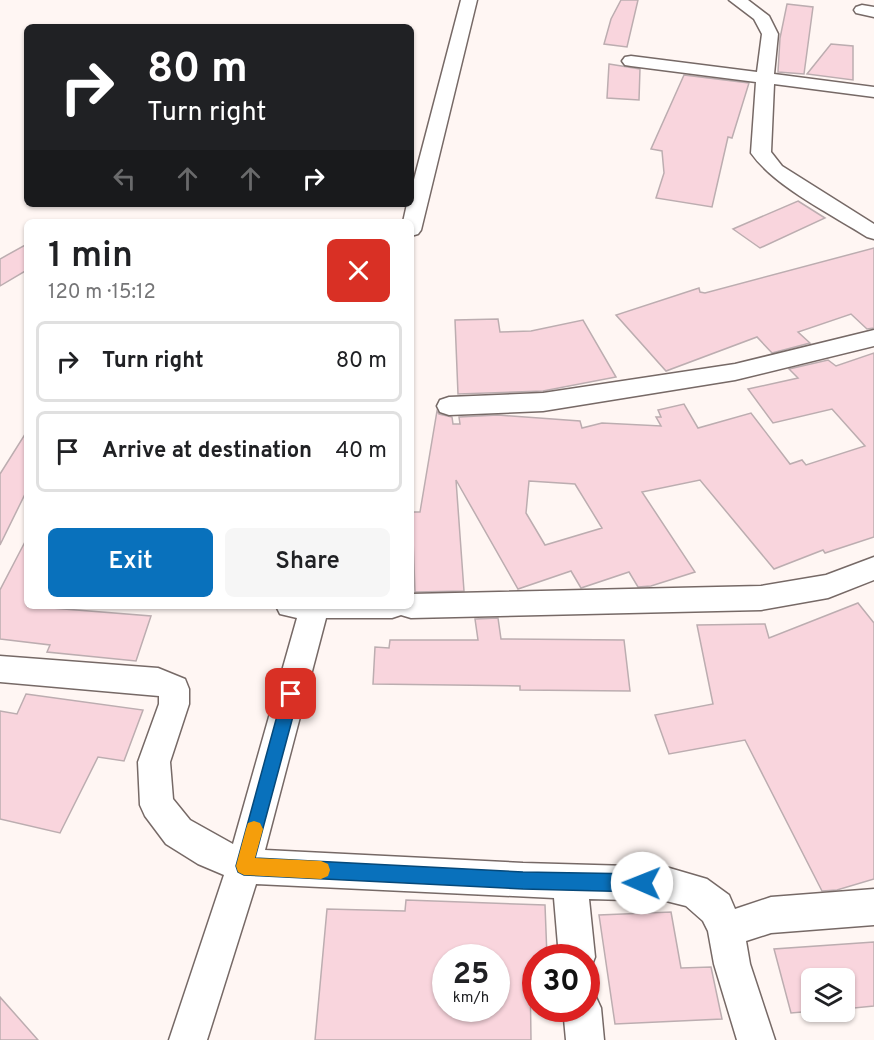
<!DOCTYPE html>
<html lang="en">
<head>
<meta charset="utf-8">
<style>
	:root { --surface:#fff; --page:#f6f6f6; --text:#202124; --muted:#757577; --line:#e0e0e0; --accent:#0971bc }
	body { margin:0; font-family:Overpass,sans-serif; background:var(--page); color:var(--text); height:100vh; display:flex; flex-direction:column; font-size:22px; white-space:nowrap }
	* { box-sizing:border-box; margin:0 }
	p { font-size:20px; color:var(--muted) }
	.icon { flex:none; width:33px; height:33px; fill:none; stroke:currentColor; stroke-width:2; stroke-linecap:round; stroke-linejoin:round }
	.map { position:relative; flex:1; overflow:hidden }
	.panel { position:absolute; left:24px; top:219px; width:390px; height:390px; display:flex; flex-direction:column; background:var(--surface); border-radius:9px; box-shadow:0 2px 4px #0004 }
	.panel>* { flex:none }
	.top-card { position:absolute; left:24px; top:24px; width:390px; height:183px; border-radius:9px; box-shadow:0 2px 4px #0004; background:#202124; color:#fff; overflow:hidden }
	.controls { position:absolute; left:801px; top:968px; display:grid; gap:12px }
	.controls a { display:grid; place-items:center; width:54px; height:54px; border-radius:9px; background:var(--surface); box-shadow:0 2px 4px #0004; font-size:30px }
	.speed { position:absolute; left:432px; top:944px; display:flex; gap:12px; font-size:30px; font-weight:700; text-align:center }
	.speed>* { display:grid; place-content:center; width:78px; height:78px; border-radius:50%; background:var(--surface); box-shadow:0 2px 4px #0004; line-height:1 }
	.speed small { font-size:15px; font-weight:400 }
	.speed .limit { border:9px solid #d22; background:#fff; color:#111 }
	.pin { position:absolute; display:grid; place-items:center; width:51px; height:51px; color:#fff; margin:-26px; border-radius:12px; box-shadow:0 3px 9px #0006 }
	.me { position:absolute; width:66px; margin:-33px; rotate:271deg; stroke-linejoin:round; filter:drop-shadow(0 0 4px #0008) }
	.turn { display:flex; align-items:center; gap:21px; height:126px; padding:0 24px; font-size:27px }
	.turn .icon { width:78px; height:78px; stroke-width:2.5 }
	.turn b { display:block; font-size:42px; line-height:51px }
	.lanes { display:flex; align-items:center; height:57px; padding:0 24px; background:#0003; justify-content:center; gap:30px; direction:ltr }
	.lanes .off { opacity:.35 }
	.round { display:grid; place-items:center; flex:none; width:63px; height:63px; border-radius:9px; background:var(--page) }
	.summary { display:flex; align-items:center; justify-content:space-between; height:102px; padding:0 24px }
	h1 { font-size:36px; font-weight:600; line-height:45px }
	.button { display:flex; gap:12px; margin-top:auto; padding:12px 24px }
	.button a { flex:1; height:69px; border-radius:9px; background:var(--accent); color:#fff; font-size:24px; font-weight:600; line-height:69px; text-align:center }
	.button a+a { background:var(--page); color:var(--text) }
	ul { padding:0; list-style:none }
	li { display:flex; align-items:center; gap:18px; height:81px; margin:0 12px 9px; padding:0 12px; border:3px solid var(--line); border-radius:9px }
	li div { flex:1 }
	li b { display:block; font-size:22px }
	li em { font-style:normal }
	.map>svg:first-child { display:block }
	.building { fill:#f9d5dd; stroke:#bcadb0; stroke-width:1.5; fill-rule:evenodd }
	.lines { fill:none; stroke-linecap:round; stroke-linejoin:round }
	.street-casing { stroke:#766966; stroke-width:3 }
	.street { fill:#fff; fill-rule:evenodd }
	.route { fill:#0971bc; stroke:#06497a; stroke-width:1.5 }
	.slow { fill:#f59e0b }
</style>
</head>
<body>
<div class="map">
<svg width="874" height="1040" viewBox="0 0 874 1040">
	<rect width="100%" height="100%" fill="#fff6f3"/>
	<g class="building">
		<path d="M621 0H638L627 47 604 44 611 19Z"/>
		<path d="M787 4 813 7 804 74 778 72 780 38Z"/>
		<path d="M831 44 853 46V80L807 74Z"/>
		<path d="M609 64 640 69 639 100 607 98Z"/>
		<path d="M684 75 749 83 732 138 728 137 712 207 656 198 664 173 662 151 651 149Z"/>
		<path d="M798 201 825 218 760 248 733 229Z"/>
		<path d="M27 244V270L0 286V259Z"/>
		<path d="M874 248V328L867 329 851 314 798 332 810 343 772 353 757 337 666 371 616 315 699 288 700 292 705 293Z"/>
		<path d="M498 319 500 332 531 331 583 320 616 377 543 391 458 394 455 320Z"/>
		<path d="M874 353V537L825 553 823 550 774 569 700 480 642 492 695 572 651 586 638 587 629 572 581 588 571 571 518 589 456 480 464 591 415 592 412 512H420L437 411 439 414 452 417 453 424H460L459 417 498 415 580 421 582 428 602 423 661 426 656 417H661L658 410 684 404 698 428 751 413 790 464 802 460 806 465 865 446 832 409 773 423 748 389 798 378 789 369 828 360 836 366ZM529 481 575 484 602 528 545 545 526 513Z"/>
		<path d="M27 431V490L0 545V474Z"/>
		<path d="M27 538V606L151 616 136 661 47 652 50 645 0 639V590Z"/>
		<path d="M858 603 874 623V879L837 890 822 891 745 740 669 754 655 715 713 704 697 625 765 624 769 638Z"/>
		<path d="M498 618 501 639 624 640 630 691 520 690V686L373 684 375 647 389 648 390 640H478L475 619Z"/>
		<path d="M26 694 143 710 124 761 98 757 60 833 0 819V711L17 714Z"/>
		<path d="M406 900 545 905 547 957H536V967H530L531 1040H315L327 909 405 911ZM446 957H496V1008H446Z"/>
		<path d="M671 912 681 968 711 967 722 1019 615 1024 599 915Z"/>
		<path d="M874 942V1006L844 1009V978H812V1011H814L791 1013 774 949Z"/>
		<path d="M0 997 38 1040H0Z"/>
	</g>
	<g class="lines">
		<g class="street-casing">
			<g id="street">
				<path d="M461 0H477L421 230 418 234 411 236V222H403L407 204H411V191Z"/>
				<path d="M729 0H748L769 16 778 34 774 74 874 87V97L774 84 771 152 782 166 874 224V239L867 237C831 214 775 187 751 153L756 82 631 66 625 65 622 61 625 57 631 56 757 72 762 34 754 19Z"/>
				<path d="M862 5 874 7V17L856 13 854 10 856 7Z"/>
				<path d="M874 330V346L735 380 543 411 449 415 440 412 437 406 440 400 449 397 543 393 735 364Z"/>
				<path d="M874 557V580L828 598 761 610 411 618 401 615 392 618H326L265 850 523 863 666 867 707 879 729 895 735 909 771 897 874 889V925L771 933 746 941 750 964 775 1040H737L714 964 708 931 703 921 686 906 666 901 589 899 595 957 590 970 586 971V957H559L554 898 256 884 207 1040H169L224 875 198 864 166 844 145 816 140 805 138 762 159 704V696L0 682V656L158 668 185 679 189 689V704L170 762 173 799 190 820 233 844 297 618 280 614 276 606H411V594L761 586 826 575Z"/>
				<path d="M586 991 595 995 601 1008 604 1040H566L563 1008H586Z"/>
			</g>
		</g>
		<use href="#street" class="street"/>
	</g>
	<path class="route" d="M291 687 297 689 299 694 255 858 523 872 642 874 648 877 651 883 648 889 642 892 523 889 244 875 238 872 236 866 283 694 285 689Z"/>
	<path class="slow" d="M254 821 260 823 263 829 255 858 321 861 328 864 330 870 328 876 321 879 244 875 238 872 236 866 246 829 248 823Z"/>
</svg>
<div class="controls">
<a><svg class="icon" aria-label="layers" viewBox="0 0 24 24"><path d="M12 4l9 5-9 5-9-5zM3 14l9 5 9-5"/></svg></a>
</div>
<div class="speed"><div>25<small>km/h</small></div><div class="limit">30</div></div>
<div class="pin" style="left:291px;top:694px;background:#d93025"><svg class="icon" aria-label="arrive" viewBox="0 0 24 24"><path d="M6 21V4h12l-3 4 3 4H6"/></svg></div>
<svg class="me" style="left:642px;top:883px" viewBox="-20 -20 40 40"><circle r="19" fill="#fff"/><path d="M0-13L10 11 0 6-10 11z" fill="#0971bc"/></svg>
<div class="top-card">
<div class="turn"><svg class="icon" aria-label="right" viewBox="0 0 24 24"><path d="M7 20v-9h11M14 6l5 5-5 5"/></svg><div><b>80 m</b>Turn right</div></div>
<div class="lanes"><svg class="icon off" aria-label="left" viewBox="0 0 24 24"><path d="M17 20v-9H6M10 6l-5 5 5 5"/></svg><svg class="icon off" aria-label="ahead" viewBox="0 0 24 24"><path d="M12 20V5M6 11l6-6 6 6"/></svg><svg class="icon off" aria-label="ahead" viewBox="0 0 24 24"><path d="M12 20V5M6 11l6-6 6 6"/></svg><svg class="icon" aria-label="right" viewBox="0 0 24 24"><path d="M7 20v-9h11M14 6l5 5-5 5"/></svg></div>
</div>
<section class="panel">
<div class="summary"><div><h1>1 min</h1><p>120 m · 15:12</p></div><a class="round" style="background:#d93025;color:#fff"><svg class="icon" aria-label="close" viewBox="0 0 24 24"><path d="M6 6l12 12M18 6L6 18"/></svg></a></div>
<ul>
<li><svg class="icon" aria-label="right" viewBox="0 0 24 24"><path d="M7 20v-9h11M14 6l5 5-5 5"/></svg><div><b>Turn right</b></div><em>80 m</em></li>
<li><svg class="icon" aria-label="arrive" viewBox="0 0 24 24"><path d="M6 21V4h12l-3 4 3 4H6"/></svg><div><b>Arrive at destination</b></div><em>40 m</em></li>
</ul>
<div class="button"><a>Exit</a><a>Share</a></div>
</section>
</div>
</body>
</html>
